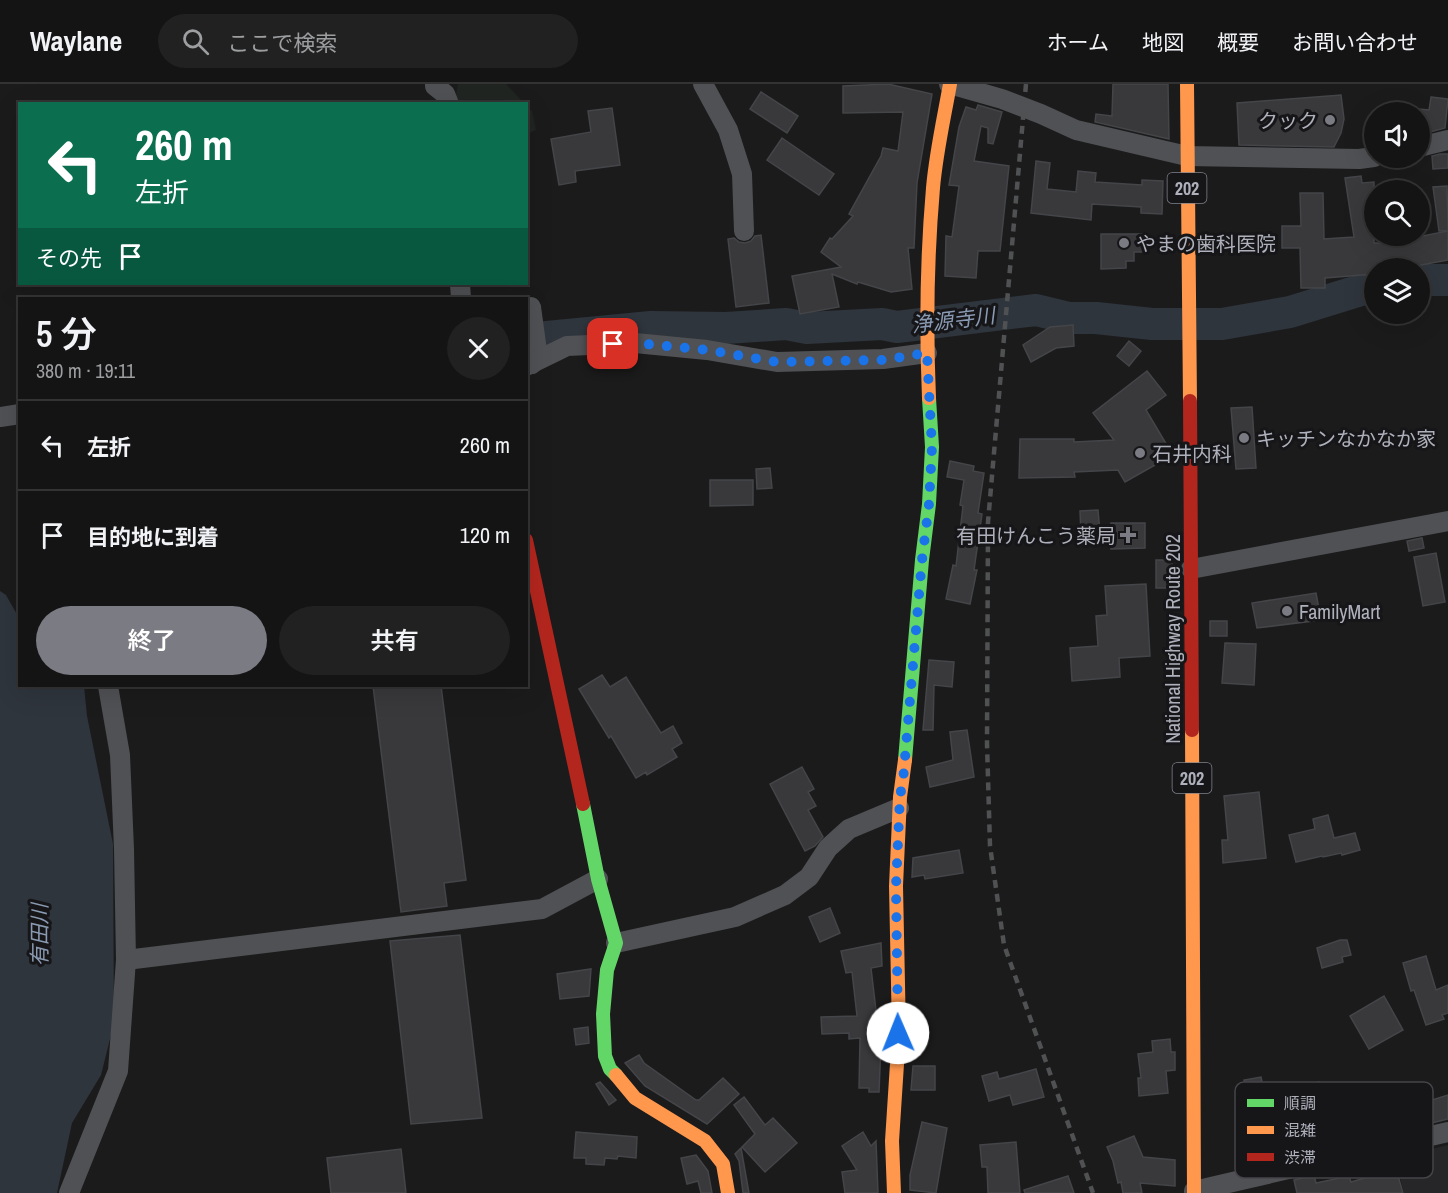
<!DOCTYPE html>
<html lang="ja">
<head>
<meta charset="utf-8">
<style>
	:root { --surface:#141415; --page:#212122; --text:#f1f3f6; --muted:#9d9ea0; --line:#333334; --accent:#7b7c83 }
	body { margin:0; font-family:"Archivo Narrow","Noto Sans JP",sans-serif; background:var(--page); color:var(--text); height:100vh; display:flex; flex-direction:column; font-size:22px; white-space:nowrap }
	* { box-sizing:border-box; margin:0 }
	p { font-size:20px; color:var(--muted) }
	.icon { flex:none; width:33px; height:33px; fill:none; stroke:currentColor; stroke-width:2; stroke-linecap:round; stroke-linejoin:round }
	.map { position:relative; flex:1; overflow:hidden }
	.side { position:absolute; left:18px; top:213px; width:510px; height:390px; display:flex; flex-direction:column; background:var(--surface); border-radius:0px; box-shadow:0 6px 24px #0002,0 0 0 2px var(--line) }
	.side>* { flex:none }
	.banner { position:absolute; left:18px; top:18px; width:510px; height:183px; border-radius:0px; box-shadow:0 6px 24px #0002,0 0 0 2px var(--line); background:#0b6e4f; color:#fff; overflow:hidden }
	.controls { position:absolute; left:1364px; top:18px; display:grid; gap:12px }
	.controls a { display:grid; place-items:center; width:66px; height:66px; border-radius:50%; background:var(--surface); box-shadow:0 6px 24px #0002,0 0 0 2px var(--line); font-size:30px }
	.pin { position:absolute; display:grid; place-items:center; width:51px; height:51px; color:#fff; margin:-26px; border-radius:12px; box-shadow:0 3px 9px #0006 }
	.me { position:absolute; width:66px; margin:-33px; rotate:359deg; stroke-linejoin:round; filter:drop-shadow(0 0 4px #0008) }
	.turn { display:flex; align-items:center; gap:21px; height:126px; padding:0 18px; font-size:27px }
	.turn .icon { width:78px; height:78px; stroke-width:2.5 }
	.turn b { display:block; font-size:42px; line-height:51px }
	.then { display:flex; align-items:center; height:57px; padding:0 18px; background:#0003; gap:12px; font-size:22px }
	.round { display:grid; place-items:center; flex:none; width:63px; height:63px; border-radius:32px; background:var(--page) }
	.head { display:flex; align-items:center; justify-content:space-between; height:102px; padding:0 18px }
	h1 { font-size:36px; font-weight:600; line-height:45px }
	.primary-button { display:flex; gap:12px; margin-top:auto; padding:12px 18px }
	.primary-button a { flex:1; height:69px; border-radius:36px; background:var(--accent); color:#fff; font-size:24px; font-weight:600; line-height:69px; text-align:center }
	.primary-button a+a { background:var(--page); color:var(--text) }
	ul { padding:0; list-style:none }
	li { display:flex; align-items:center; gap:18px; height:90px; padding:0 18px; border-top:2px solid var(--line) }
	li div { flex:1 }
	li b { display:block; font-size:22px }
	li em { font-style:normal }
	header { display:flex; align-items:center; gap:36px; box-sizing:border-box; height:84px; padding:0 30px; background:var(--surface); border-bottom:2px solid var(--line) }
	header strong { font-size:28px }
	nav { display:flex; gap:33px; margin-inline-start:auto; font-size:21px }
	.search { width:420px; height:54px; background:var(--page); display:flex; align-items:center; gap:15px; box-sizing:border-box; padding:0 21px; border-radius:33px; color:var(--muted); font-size:22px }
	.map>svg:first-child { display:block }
	.built { fill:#262628 }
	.green { fill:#202522 }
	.water { fill:#2f353d }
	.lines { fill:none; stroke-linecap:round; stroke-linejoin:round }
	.river { stroke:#2f353d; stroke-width:32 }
	.building { fill:#39393c; stroke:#444548; stroke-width:1.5 }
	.street { stroke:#505154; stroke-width:20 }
	.fast { stroke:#63d668; stroke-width:14 }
	.slow { stroke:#ff974d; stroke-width:14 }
	.jam { stroke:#b3261e; stroke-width:14 }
	.rail { stroke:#505153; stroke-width:4.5; stroke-dasharray:8 6; stroke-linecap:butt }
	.route { stroke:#1a73e8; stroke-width:10; stroke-dasharray:0 18 }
	.poi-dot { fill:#7b7c83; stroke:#161518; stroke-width:2 }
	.labels { text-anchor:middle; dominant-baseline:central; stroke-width:6; stroke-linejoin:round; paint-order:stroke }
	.shield { fill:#161518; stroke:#80828a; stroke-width:1.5 }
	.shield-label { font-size:18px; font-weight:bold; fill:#aeb1bb }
	.poi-label { font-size:20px; fill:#aeb1bb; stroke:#161518; text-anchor:start }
	.street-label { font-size:20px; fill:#aeb1bb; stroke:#161518 }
	.water-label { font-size:21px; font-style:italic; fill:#899ab2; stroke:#161518 }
	.key { fill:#161518; stroke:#444449; stroke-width:1.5 }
	.key-label { font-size:16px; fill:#aeb1bb }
</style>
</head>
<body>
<header>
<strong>Waylane</strong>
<div class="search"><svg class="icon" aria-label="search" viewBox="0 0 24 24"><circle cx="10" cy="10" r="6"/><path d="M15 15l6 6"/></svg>ここで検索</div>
<nav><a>ホーム</a><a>地図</a><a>概要</a><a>お問い合わせ</a></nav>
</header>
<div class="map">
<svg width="1448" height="1109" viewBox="0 0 1448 1109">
	<rect width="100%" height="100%" fill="#1b1b1c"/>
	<path class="built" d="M1448 1061V1109H1404L1395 1074Z"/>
	<g class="green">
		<path d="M458 0H506L524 19H461L456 12Z"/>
		<path d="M526 22 532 27 536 46 527 50Z"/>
	</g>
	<path class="water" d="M0 507 6 511 19 534 20 602H84L87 632 113 760 114 939 101 991 72 1039 57 1109H0Z"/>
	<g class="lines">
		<g class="river">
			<path d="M1419 196H1448"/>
			<path d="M526 255 651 243 726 244 786 240 807 244 882 240 897 243 1036 226 1069 234H1096L1152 240H1222L1290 228 1374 202"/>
		</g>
	</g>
	<g class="building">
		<path d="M888 0 932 10 917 99 914 164H908L912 205 891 208 858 198 857 200 832 190 839 223 800 230 792 192 841 183 821 168 830 154 832 155 853 132 849 130 881 72 883 64 898 67 903 28 843 29V2Z"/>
		<path d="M1113 0H1168L1169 55 1095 38 1096 30 1112 32Z"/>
		<path d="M761 8 798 32 787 49 750 25Z"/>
		<path d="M1341 11 1344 35 1341 49 1334 63 1239 61 1237 19Z"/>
		<path d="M1431 13 1448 15 1445 44 1419 51V25L1429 26Z"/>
		<path d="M978 21 1002 28 993 60 988 59V44L981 42 974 77 1009 82 1000 167H978L976 194 945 192 946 152 952 153 959 102 949 101 959 43 966 23 976 26Z"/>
		<path d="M612 24 620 81 575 87 576 98 559 101 551 55 591 48 588 27Z"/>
		<path d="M782 54 834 90 819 111 767 76Z"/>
		<path d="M1440 70H1448V84L1433 85 1432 72Z"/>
		<path d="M1036 77 1050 79 1047 105 1076 108 1078 87 1096 89 1095 98 1142 101V96L1163 97 1162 130 1141 129V123L1092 120 1091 136 1031 129Z"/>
		<path d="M1361 92 1362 99 1374 98V159H1387L1448 147V176L1405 184H1374V190L1325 194V204H1301L1300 164H1282V142H1301L1300 109H1323L1324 155 1354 153 1345 94Z"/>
		<path d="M1447 102 1448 147H1439L1433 103Z"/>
		<path d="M1101 150H1146L1147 168H1134V177H1126V184L1101 185Z"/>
		<path d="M761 151 769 219 736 223 728 155 734 154 739 158 745 159 751 157 755 152Z"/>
		<path d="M1073 241 1074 262 1056 264 1031 278 1023 261 1050 243Z"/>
		<path d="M1129 257 1141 267 1129 282 1117 272Z"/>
		<path d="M1147 287 1166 311 1146 326 1171 368V372L1125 398 1118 386 1074 388 1075 393 1019 394 1020 355H1074V358L1114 356 1093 329Z"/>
		<path d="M1252 323 1256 384 1236 385 1231 324Z"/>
		<path d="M950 377 974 382 973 387 984 389 978 429 982 430 974 486H977L970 520 946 515 953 481 956 482 963 422 960 421 964 396 947 393Z"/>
		<path d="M770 384 772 404 757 405 756 385Z"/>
		<path d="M710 396H753V421L710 422Z"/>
		<path d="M1098 426 1100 449 1081 450 1080 427Z"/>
		<path d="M1111 439H1145V464L1111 465Z"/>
		<path d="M1422 454 1424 464 1409 467 1407 457Z"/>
		<path d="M1436 469 1445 518 1423 522 1414 473Z"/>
		<rect x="1156" y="476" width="16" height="28"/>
		<path d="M1146 500 1150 572 1119 574 1120 593 1072 597 1070 564 1098 562 1096 532 1107 531 1105 502Z"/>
		<path d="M1316 509 1321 536 1257 544 1252 519Z"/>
		<rect x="1210" y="537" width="17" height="15"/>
		<path d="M1225 559 1256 560 1254 601 1222 599Z"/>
		<path d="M929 576 954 578 952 603 934 601 933 646H923Z"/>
		<path d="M602 591 610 603 626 593 661 649 673 642 682 659 672 665 677 673 647 691 646 688 636 694 611 652 609 654 579 605Z"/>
		<path d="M373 602H441L466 796 444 799 447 822 401 828Z"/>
		<path d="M967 646 974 693 930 703 926 683 953 676 950 648Z"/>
		<path d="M802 683 814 705 808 708 816 722 808 726 823 753 815 762 805 767 770 700Z"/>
		<path d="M1259 708 1266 774 1223 779 1222 756H1228L1224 712Z"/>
		<path d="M1328 731 1334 754 1355 749 1360 766 1342 771 1341 769 1323 773 1322 772 1296 778 1289 751 1315 745 1313 735Z"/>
		<path d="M959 766 963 789 925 795 924 791 912 793 913 774Z"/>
		<path d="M830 824 840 849 820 858 809 833Z"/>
		<path d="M460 851 482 1034 411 1040 390 857Z"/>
		<path d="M1340 856H1347L1351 871 1342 873 1343 878 1322 884 1317 864Z"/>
		<path d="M881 859 882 882 871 884 877 935H882L879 1008H869V1004H859L860 954 849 955V949L822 950 821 933 857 932 852 888 846 889 841 867Z"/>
		<path d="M1426 872 1436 906 1448 901V929L1442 931 1444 935 1426 941 1414 906 1411 907 1403 879Z"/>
		<path d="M591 885 589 912 560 915 557 890Z"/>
		<path d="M1384 912 1403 946 1369 965 1350 932Z"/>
		<path d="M588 943 589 959 576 961 574 945Z"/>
		<path d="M1170 955 1171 968H1175V986L1166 987 1168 1009 1139 1012 1138 994H1141L1138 970 1153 968 1152 957Z"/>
		<path d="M639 971 644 979 696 1016H699L723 994 739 1010 707 1040 645 1002 625 979Z"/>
		<path d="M913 982H935V1006H911Z"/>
		<path d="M1036 985 1044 1013 1013 1021 1010 1011 989 1017 982 992 997 988 999 995Z"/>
		<path d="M1261 993 1266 1019 1295 1013 1293 1005 1319 998 1332 1042 1384 1029 1381 1021 1409 1011 1412 1019 1428 1014 1429 1017 1448 1011V1035L1391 1049 1390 1045 1352 1055 1351 1053 1311 1066 1310 1061 1257 1075 1251 1052 1255 1051 1244 996Z"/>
		<path d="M600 998 616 1016 609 1021 596 1000Z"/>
		<path d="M744 1013 765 1041 773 1034 797 1059 765 1088 742 1063 755 1050 734 1021Z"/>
		<path d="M922 1038 947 1044 936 1109 910 1106V1091Z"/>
		<path d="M576 1048 637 1053 636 1074 618 1072 617 1075 605 1074 604 1081 586 1080V1074H574Z"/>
		<path d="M863 1048 871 1062 876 1057 878 1109H845L842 1088 857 1086 842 1062Z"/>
		<path d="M1134 1052 1143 1073 1175 1076V1102L1140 1099 1142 1109H1123L1121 1098 1118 1099 1113 1077 1107 1063Z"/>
		<path d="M1016 1058 1020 1109H988L987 1083H982L980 1061Z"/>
		<path d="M741 1064 749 1109H743L739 1077 735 1070Z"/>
		<path d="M401 1065 406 1109H331L327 1074Z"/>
		<path d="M696 1071 708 1087 712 1109H701L698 1097 687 1100 681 1074Z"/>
		<path d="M1396 1085 1403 1109H1297L1294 1096 1314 1091 1316 1099 1349 1092 1351 1098Z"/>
		<path d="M1068 1092 1074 1109H1025L1024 1106Z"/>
	</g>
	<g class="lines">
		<g class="street">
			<path d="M435 0V2L445 10 449 20"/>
			<path d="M703 0 728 46 742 90 744 147"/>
			<path d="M949 0 1002 15 1041 30 1076 46 1187 72 1359 75 1374 73"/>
			<path d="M1419 63 1448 56"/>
			<path d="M460 200 461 214"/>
			<path d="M526 224 531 223 537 267 532 280"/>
			<path d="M526 282 567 262 635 259 707 266 777 278 883 275 927 269"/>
			<path d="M0 333 20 330"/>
			<path d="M1191 485 1448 437"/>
			<path d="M616 859 735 833 785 811 809 793 828 764 849 745 899 724"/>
			<path d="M126 876 542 825 598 795"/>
			<path d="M1194 1107 1448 1048"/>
			<path d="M69 1109 118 987 126 876 124 765 120 671 108 602"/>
		</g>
		<g class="fast">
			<path d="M905 676 922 476 929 420 932 363 929 314"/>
			<path d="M583 720 598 795 616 859 607 886 603 930 605 972 610 985 616 991"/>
		</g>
		<g class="slow">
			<path d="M1187 0 1190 317"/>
			<path d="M929 314C926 244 927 173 933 104 936 69 944 34 950 0"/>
			<path d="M1192 646 1194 1109"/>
			<path d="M616 991 635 1014 705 1057 723 1080 728 1109"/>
			<path d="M894 1109 892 1057 899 949 896 802 900 713 905 676"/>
		</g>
		<g class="jam">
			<path d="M1190 317 1192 646"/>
			<path d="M526 456 583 720"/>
		</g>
		<path class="rail" d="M1026 0 988 438 987 660 990 762 1004 861 1093 1109"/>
	</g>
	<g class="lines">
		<path class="route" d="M613 260 635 259 707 266 777 278 883 276 927 269 932 363 929 420 922 476 903 697 900 712 896 802 898 949"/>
	</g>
	<g class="poi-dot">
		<circle cx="1330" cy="36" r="6"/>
		<circle cx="1124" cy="159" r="6"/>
		<circle cx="1244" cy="354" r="6"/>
		<circle cx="1140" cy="369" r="6"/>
		<path d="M1125 442h6v6h6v6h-6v6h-6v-6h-6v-6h6z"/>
		<circle cx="1287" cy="527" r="6"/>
	</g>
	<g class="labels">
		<g class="shield">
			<rect x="1167.5" y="89" width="39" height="30" rx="4.5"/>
			<rect x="1172.5" y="679" width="39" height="30" rx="4.5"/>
		</g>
		<g class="shield-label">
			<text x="1187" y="104">202</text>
			<text x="1192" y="694">202</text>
		</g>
		<g class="poi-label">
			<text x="1318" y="36" text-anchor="end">クック</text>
			<text x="1136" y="159">やまの歯科医院</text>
			<text x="1256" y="354">キッチンなかなか家</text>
			<text x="1152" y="369">石井内科</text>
			<text x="1116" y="451" text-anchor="end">有田けんこう薬局</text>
			<text x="1299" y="527">FamilyMart</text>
		</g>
		<g class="street-label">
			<text transform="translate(1172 555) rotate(-90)">National Highway Route 202</text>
		</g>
		<g class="water-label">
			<text transform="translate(953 236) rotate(-7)">浄源寺川</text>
			<text transform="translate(39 851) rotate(-90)">有田川</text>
		</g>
	</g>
	<rect x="1235" y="998" width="198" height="96" rx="9" class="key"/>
	<rect x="1247" y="1015" width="27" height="8" fill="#63d668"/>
	<rect x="1247" y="1042" width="27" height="8" fill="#ff974d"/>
	<rect x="1247" y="1069" width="27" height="8" fill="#b3261e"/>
	<g class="key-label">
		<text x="1284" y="1025">順調</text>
		<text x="1284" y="1052">混雑</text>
		<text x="1284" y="1079">渋滞</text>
	</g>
</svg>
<div class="controls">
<a><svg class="icon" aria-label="sound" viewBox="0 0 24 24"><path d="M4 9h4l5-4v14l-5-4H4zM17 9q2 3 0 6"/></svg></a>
<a><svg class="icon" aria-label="search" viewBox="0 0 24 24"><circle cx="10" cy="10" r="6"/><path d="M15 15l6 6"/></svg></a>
<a><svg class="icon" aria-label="layers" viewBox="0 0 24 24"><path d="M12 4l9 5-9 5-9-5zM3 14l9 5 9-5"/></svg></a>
</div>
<div class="pin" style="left:613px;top:260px;background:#d93025"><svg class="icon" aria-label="arrive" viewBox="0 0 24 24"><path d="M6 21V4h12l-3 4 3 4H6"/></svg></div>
<svg class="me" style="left:898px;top:949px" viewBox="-20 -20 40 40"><circle r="19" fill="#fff"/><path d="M0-13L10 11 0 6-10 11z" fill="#1a73e8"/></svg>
<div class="banner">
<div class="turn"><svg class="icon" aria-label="left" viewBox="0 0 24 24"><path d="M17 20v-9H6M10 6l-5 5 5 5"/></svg><div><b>260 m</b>左折</div></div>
<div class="then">その先<svg class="icon" aria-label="arrive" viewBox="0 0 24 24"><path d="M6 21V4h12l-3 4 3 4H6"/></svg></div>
</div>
<section class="side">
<div class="head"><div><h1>5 分</h1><p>380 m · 19:11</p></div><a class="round"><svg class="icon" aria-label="close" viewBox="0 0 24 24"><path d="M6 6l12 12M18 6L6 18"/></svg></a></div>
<ul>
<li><svg class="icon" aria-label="left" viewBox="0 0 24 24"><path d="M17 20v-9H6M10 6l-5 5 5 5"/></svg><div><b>左折</b></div><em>260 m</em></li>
<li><svg class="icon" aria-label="arrive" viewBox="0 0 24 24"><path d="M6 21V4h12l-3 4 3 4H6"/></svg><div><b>目的地に到着</b></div><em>120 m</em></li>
</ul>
<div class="primary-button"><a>終了</a><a>共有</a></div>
</section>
</div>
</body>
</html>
